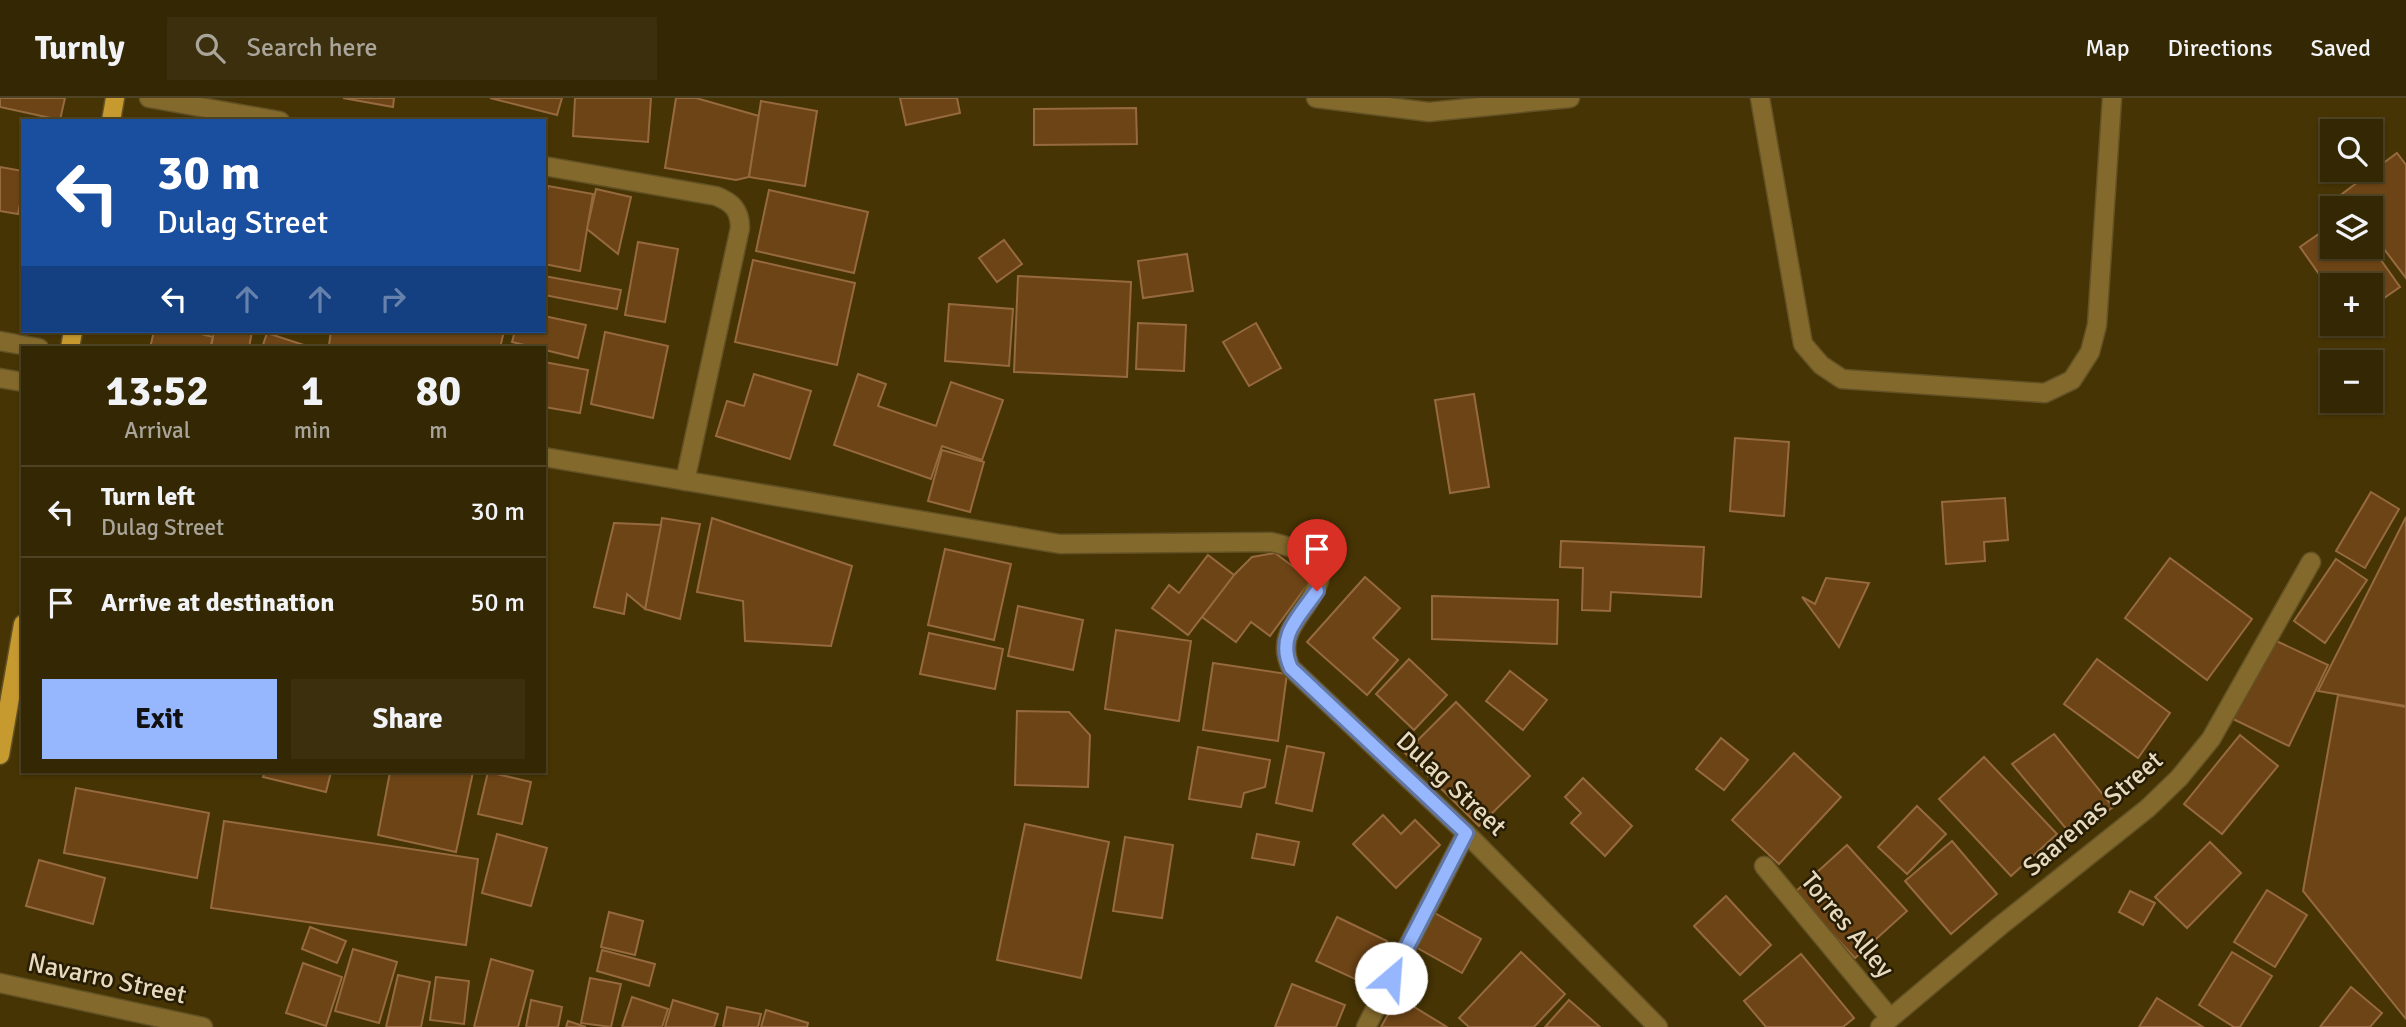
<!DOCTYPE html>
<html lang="en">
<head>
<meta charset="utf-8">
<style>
	:root { --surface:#342703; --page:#3c2f0d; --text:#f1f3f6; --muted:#a9a59a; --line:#4e4425; --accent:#96b6fd }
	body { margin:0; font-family:Signika,sans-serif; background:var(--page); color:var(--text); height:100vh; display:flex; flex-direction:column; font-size:26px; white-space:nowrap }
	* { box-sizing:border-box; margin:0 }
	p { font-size:23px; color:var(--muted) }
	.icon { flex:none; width:38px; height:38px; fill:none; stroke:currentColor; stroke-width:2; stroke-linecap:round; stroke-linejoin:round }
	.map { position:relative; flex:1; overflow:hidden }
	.sheet { position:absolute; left:21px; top:248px; width:525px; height:427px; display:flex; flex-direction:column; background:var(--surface); border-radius:0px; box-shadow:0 2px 5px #0004,0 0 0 2px var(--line) }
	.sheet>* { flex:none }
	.top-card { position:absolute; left:21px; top:21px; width:525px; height:214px; border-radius:0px; box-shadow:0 2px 5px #0004,0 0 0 2px var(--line); background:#1a4fa0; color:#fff; overflow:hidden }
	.controls { position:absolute; left:2320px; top:21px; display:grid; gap:14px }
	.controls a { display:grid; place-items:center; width:63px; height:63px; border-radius:0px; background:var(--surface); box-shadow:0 2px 5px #0004,0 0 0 2px var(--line); font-size:35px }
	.pin { position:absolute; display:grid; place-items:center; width:60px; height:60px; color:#fff; margin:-72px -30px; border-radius:50% 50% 50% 0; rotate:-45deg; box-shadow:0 0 7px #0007 }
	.pin .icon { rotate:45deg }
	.me { position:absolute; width:77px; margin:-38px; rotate:27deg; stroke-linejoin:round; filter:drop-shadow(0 0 5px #0008) }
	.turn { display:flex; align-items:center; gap:24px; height:147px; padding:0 21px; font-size:32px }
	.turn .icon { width:91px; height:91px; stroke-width:2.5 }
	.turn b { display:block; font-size:49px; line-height:60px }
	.lanes { display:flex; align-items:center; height:66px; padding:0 21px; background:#0003; justify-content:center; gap:35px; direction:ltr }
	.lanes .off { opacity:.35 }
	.eta { display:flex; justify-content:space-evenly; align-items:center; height:119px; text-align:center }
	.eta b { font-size:42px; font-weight:700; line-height:49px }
	.primary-button { display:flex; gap:14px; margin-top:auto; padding:14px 21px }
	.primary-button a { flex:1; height:80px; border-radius:0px; background:var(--accent); color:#111; font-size:28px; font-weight:700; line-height:80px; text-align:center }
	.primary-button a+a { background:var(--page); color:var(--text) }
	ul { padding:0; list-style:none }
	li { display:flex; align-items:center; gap:21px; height:91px; padding:0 21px; border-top:2px solid var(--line) }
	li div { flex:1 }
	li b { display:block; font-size:26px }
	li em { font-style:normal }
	header { display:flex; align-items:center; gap:42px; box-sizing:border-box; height:98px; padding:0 35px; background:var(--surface); border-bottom:2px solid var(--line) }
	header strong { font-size:33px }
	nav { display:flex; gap:38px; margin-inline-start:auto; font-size:24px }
	.search { width:490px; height:63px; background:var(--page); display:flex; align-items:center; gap:18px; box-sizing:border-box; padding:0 24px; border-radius:0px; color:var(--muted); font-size:26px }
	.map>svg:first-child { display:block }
	.building { fill:#6d4415; stroke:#966a3e; stroke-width:2 }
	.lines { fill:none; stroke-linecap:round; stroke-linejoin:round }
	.service-casing { stroke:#635225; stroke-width:21 }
	.minor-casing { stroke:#635225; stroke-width:21 }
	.primary-casing { stroke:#635225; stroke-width:21 }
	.service { stroke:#83692c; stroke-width:18 }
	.minor { stroke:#83692c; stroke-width:18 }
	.primary { stroke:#c69a2f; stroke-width:18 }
	.route-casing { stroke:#6276a4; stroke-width:18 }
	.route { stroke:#96b6fd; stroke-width:12 }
	.labels { text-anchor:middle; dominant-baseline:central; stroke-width:5; stroke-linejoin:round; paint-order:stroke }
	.street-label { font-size:26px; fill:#e8dabe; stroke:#271d05 }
</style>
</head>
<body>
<header>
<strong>Turnly</strong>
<div class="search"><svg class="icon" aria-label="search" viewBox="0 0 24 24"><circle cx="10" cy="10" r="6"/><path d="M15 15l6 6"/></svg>Search here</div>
<nav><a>Map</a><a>Directions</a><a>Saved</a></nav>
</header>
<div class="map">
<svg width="2406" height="929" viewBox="0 0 2406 929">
	<rect width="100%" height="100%" fill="#463404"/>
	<g class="building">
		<path d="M0 0H65L60 22 0 9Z"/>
		<path d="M343 0H394L393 9Z"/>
		<path d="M490 0H562L557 17Z"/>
		<path d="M575 0H651L648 44 573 38Z"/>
		<path d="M676 0H696L759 18 749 79 736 82 665 70Z"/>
		<path d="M900 0H957L960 15 906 27Z"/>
		<path d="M761 3 817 13 805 88 749 79Z"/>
		<path d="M1136 10 1137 46 1034 47V11Z"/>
		<path d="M2397 55 2406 67V180L2371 134V110H2353L2342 96Z"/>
		<path d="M0 69 23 73V91L18 116 0 113Z"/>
		<path d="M548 88 593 96 580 173 544 166V107Z"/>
		<path d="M596 91 631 99 618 156 587 131Z"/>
		<path d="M769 92 868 114 854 175 756 153Z"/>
		<path d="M2333 126V149L2371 148 2400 189 2371 209V187H2333V196L2300 149Z"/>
		<path d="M1004 142 1022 166 997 184 979 160Z"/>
		<path d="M638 144 678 151 665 224 625 217Z"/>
		<path d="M1187 156 1193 193 1143 200 1138 163Z"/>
		<path d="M753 162 855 185 837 267 735 244Z"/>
		<path d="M544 178 621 192 617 211 544 197Z"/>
		<path d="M1018 178 1131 184 1127 279 1014 274Z"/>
		<path d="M949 206 1013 211 1009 268 945 263Z"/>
		<path d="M544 218 586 227 578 260 512 244 515 233H544Z"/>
		<path d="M1138 225 1186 227 1184 273 1136 271Z"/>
		<path d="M1256 225 1281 270 1249 288 1223 244Z"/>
		<path d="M154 233H189L213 239 210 250H150Z"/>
		<path d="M214 233H252L249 250H211Z"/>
		<path d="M331 233H504L500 250H344L329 247Z"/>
		<path d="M605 234 668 248 653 320 591 306Z"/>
		<path d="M267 235 313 250H262Z"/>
		<path d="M544 264 588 272 580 315 544 309Z"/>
		<path d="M754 276 811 293 790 361 716 338 727 303 744 308Z"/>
		<path d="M858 276 886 286 878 308 936 328 951 284 1003 302 982 362 942 348 931 381 834 347Z"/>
		<path d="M1474 296 1489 389 1450 395 1435 302Z"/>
		<path d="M1735 340 1789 344 1784 418 1730 413Z"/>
		<path d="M942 352 984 364 970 414 928 403Z"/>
		<path d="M2371 394 2399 411 2365 470 2336 453Z"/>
		<path d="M2005 400 2008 442 1984 444 1985 463 1946 466 1942 404Z"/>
		<path d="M2406 419V608L2318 593Z"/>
		<path d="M662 420 700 426 680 521 645 511Z"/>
		<path d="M712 420 852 468 831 548 745 543 743 503 697 494Z"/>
		<path d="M614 425 661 427 645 511 627 496 624 516 594 509Z"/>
		<path d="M1561 443 1704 449 1701 499 1611 494 1610 513 1582 512 1583 470 1560 469Z"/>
		<path d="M945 451 1011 466 994 542 928 527Z"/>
		<path d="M1275 455 1311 482 1270 538 1251 524 1236 544 1202 519 1234 477 1252 459Z"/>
		<path d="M1208 457 1234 477 1188 537 1152 510 1169 487 1179 495Z"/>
		<path d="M2170 460 2252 521 2207 582 2125 520Z"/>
		<path d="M2336 461 2367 482 2325 545 2294 523Z"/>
		<path d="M1365 479 1400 510 1373 540 1398 562 1367 597 1307 544Z"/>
		<path d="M1826 480 1869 485 1839 549 1802 499 1815 506Z"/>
		<path d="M1432 498 1558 502 1557 546 1432 541Z"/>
		<path d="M1018 508 1083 522 1073 572 1008 558Z"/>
		<path d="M1116 532 1191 543 1179 623 1105 611Z"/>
		<path d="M929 535 1003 551 995 591 920 576Z"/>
		<path d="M2272 541 2328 567 2289 648 2233 621Z"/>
		<path d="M1409 561 1447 597 1414 632 1376 596Z"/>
		<path d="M2097 561 2170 615 2138 660 2064 606Z"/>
		<path d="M1213 565 1287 576 1278 643 1203 632Z"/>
		<path d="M1510 573 1547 602 1523 632 1486 603Z"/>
		<path d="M2338 597 2406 609V921L2303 793Z"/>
		<path d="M1456 604 1530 678 1479 728 1405 655Z"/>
		<path d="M1017 613 1069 614 1090 637 1088 689 1015 687Z"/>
		<path d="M2054 636 2113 709 2073 739 2012 666Z"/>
		<path d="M2240 637 2278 668 2222 736 2184 706Z"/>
		<path d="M1721 640 1748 662 1724 692 1696 671Z"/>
		<path d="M1287 648 1324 655 1312 713 1276 705Z"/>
		<path d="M1198 649 1270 662 1265 689 1244 695 1241 709 1189 701Z"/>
		<path d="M1794 655 1841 699 1779 766 1732 722Z"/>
		<path d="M1984 659 2057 736 2011 778 1939 701Z"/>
		<path d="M265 674H331L326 694 263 679Z"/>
		<path d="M390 674H473L456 754 378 737Z"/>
		<path d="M488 674 531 684 522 726 478 716Z"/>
		<path d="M1583 680 1632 728 1605 758 1571 725 1581 715 1565 699Z"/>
		<path d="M76 690 209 715 197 780 64 755Z"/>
		<path d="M1917 708 1946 736 1907 776 1878 749Z"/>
		<path d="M1383 717 1401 736 1415 722 1440 747 1396 790 1353 746Z"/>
		<path d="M224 723 478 761 466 847 211 810Z"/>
		<path d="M1025 726 1109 744 1081 880 997 862Z"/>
		<path d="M497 736 547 750 531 808 482 795Z"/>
		<path d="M1257 736 1299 744 1294 767 1252 760Z"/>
		<path d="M1125 739 1173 747 1162 820 1113 813Z"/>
		<path d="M1952 743 1997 796 1951 836 1905 783Z"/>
		<path d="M2210 744 2241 775 2187 830 2155 799Z"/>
		<path d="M1847 747 1907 813 1855 860 1794 795Z"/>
		<path d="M39 762 105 780 93 826 26 808Z"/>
		<path d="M2267 792 2307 817 2275 869 2234 844Z"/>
		<path d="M2130 793 2155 805 2143 827 2119 814Z"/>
		<path d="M1726 798 1771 847 1740 877 1694 828Z"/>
		<path d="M609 814 643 823 635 857 601 849Z"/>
		<path d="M1433 814 1481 841 1462 875 1414 848Z"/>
		<path d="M1337 819 1387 843 1366 886 1316 863Z"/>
		<path d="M310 829 346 843 337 865 302 851Z"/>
		<path d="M353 851 397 864 379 925 335 913Z"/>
		<path d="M602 852 655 866 649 888 597 873Z"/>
		<path d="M1521 854 1565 896 1534 929H1469L1459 920Z"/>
		<path d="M2232 854 2272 878 2240 929H2234L2199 907Z"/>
		<path d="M1801 856 1854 920 1843 929H1766L1744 903Z"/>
		<path d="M491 861 533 873 518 929H474Z"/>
		<path d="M303 865 342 879 326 928 286 915Z"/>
		<path d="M398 877 430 884 421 929H386Z"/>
		<path d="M436 879 469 883 464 926 430 922Z"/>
		<path d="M590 880 621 886 611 929 581 925Z"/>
		<path d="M1292 886 1345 907 1336 929H1275Z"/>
		<path d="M2351 889 2382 915 2370 929H2320Z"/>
		<path d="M632 899 668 911 662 929H622Z"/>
		<path d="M1398 899 1447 929H1381Z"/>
		<path d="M2157 900 2203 929H2139Z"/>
		<path d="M531 902 562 909 558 929H526Z"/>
		<path d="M673 902 718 916 714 929H665Z"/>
		<path d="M1569 902 1600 929H1545Z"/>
		<path d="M727 909 761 916 758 929H723Z"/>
		<path d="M766 912 808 925 807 929H761Z"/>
		<path d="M568 923 586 929H566Z"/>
	</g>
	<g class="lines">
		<g class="service-casing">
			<g id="service">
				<path d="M1316 0 1429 14 1570 0"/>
				<path d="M1760 0 1803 246 1821 267 1842 281 2045 295 2072 282 2090 254 2097 227 2112 0"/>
			</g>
		</g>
		<g class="minor-casing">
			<g id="minor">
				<path d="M149 0 280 23"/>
				<path d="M544 68 716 98C732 104 740 112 740 130L685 383"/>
				<path d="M0 243 39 250"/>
				<path d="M0 280 23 284"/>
				<path d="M544 359 1060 446 1271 444C1294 449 1310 454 1320 478 1312 515 1272 531 1291 570L1466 735 1658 929"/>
				<path d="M1764 768 1890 920"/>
				<path d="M0 885 203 929"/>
				<path d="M1366 929 1466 735"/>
				<path d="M1880 929 2000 828 2148 710 2179 680 2211 641 2311 464"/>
			</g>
		</g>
		<g class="primary-casing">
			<g id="primary">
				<path d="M111 23 115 0"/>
				<path d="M70 250 73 233"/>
				<path d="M0 657 23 526"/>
			</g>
		</g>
		<use href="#service" class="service"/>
		<use href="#minor" class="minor"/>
		<use href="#primary" class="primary"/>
	</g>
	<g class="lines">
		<g class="route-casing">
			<path id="route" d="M1317 493C1299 519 1276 538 1291 570L1466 735 1391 880"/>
		</g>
		<use href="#route" class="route"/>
	</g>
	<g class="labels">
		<g class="street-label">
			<text transform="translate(1451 686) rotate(43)">Dulag Street</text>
			<text transform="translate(2093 716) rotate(-41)">Saarenas Street</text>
			<text transform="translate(1847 827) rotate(50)">Torres Alley</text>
			<text transform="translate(107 881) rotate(12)">Navarro Street</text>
		</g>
	</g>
</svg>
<div class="controls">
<a><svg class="icon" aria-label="search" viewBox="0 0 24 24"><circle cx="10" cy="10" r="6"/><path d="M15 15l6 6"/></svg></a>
<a><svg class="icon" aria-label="layers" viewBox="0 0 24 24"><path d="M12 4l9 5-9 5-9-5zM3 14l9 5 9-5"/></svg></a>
<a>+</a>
<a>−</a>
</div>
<div class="pin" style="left:1317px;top:493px;background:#d93025"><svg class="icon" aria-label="arrive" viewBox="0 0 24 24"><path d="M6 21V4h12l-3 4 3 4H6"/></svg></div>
<svg class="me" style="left:1391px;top:880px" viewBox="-20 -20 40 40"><circle r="19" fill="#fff"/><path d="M0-13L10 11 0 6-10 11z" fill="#96b6fd"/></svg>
<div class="top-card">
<div class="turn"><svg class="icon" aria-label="left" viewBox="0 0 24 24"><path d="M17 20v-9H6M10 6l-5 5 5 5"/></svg><div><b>30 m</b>Dulag Street</div></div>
<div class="lanes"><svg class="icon" aria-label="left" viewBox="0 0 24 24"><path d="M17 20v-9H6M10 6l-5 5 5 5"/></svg><svg class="icon off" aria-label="ahead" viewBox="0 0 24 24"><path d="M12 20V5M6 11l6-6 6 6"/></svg><svg class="icon off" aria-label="ahead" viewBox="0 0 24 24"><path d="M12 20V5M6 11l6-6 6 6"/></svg><svg class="icon off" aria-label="right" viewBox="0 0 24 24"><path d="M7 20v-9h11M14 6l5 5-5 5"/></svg></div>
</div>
<section class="sheet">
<div class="eta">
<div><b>13:52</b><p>Arrival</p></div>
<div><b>1</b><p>min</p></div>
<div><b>80</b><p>m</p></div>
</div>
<ul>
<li><svg class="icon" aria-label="left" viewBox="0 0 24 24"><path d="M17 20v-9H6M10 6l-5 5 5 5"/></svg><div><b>Turn left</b><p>Dulag Street</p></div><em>30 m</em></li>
<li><svg class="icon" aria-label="arrive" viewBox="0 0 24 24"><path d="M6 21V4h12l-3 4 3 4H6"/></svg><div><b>Arrive at destination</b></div><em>50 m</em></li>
</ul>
<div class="primary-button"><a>Exit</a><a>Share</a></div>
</section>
</div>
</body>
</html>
